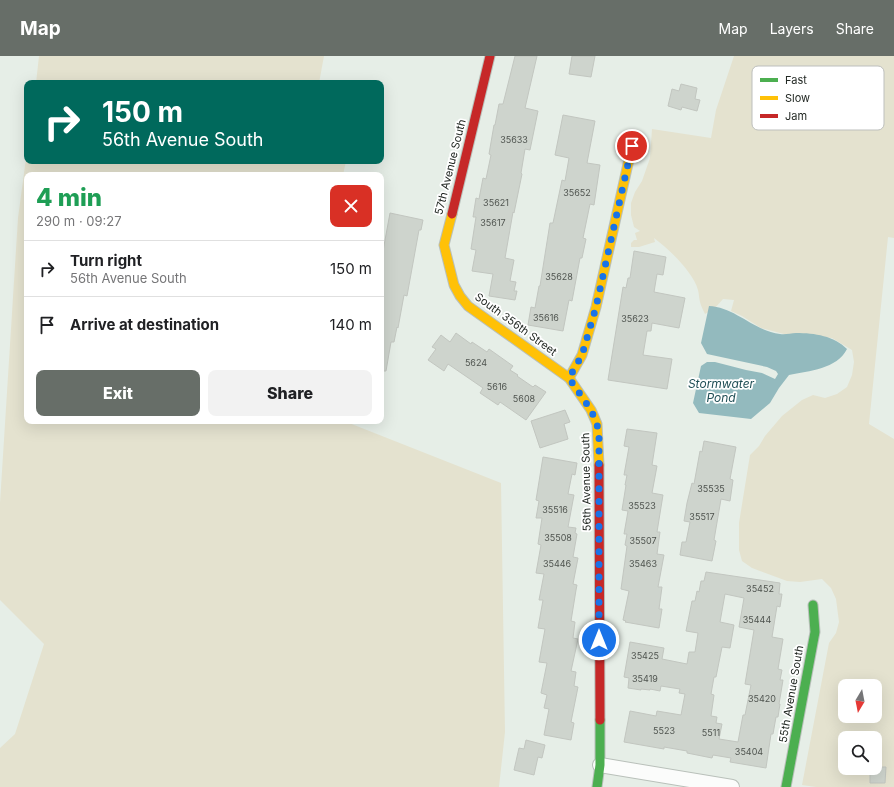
<!DOCTYPE html>
<html lang="en">
<head>
<meta charset="utf-8">
<style>
	:root { --surface:#fff; --page:#f2f2f2; --text:#202124; --muted:#757577; --line:#e0e0e0; --accent:#676e68 }
	body { margin:0; font-family:Inter,sans-serif; background:var(--page); color:var(--text); height:100vh; display:flex; flex-direction:column; font-size:15px; white-space:nowrap }
	* { box-sizing:border-box; margin:0 }
	p { font-size:13px; color:var(--muted) }
	.icon { flex:none; width:22px; height:22px; fill:none; stroke:currentColor; stroke-width:2; stroke-linecap:round; stroke-linejoin:round }
	.map { position:relative; flex:1; overflow:hidden }
	.sheet { position:absolute; left:24px; top:116px; width:360px; height:252px; display:flex; flex-direction:column; background:var(--surface); border-radius:8px; box-shadow:0 4px 16px #0002 }
	.sheet>* { flex:none }
	.top-card { position:absolute; left:24px; top:24px; width:360px; height:84px; border-radius:8px; box-shadow:0 4px 16px #0002; background:#00695c; color:#fff; overflow:hidden }
	.needle { width:26px; rotate:190deg }
	.buttons { position:absolute; left:838px; top:623px; display:grid; gap:8px }
	.buttons a { display:grid; place-items:center; width:44px; height:44px; border-radius:8px; background:var(--surface); box-shadow:0 4px 16px #0002; font-size:20px }
	.pin { position:absolute; display:grid; place-items:center; width:34px; height:34px; color:#fff; margin:-17px; border:2px solid #fff; border-radius:50%; box-shadow:0 1px 4px #0007 }
	.me { position:absolute; width:44px; margin:-22px; rotate:0deg; stroke-linejoin:round; filter:drop-shadow(0 0 3px #0008) }
	.turn { display:flex; align-items:center; gap:14px; height:84px; padding:0 12px; font-size:18px }
	.turn .icon { width:52px; height:52px; stroke-width:2.5 }
	.turn b { display:block; font-size:28px; line-height:34px }
	.round { display:grid; place-items:center; flex:none; width:42px; height:42px; border-radius:8px; background:var(--page) }
	.summary { display:flex; align-items:center; justify-content:space-between; height:68px; padding:0 12px }
	h1 { font-size:24px; font-weight:800; line-height:30px; color:#1e9e55 }
	.primary-button { display:flex; gap:8px; margin-top:auto; padding:8px 12px }
	.primary-button a { flex:1; height:46px; border-radius:8px; background:var(--accent); color:#fff; font-size:16px; font-weight:800; line-height:46px; text-align:center }
	.primary-button a+a { background:var(--page); color:var(--text) }
	ul { padding:0; list-style:none }
	li { display:flex; align-items:center; gap:12px; height:56px; padding:0 12px; border-top:1px solid var(--line) }
	li div { flex:1 }
	li b { display:block; font-size:15px }
	li em { font-style:normal }
	header { display:flex; align-items:center; gap:24px; box-sizing:border-box; height:56px; padding:0 20px; background:var(--accent); color:#fff }
	header strong { font-size:19px }
	nav { display:flex; gap:22px; margin-inline-start:auto; font-size:14px }
	.map>svg:first-child { display:block }
	.green { fill:#e4e2cf; fill-rule:evenodd }
	.water { fill:#93babe }
	.building { fill:#ced4cd; stroke:#c2c6c0; fill-rule:evenodd }
	.lines { fill:none; stroke-linecap:round; stroke-linejoin:round }
	.street-casing { stroke:#b9c0ba; stroke-width:16 }
	.fast-casing { stroke:#b9c0ba; stroke-width:11 }
	.slow-casing { stroke:#b9c0ba; stroke-width:11 }
	.jam-casing { stroke:#b9c0ba; stroke-width:11 }
	.street { stroke:#fbfcfb; stroke-width:14 }
	.fast { stroke:#4caf50; stroke-width:9 }
	.slow { stroke:#ffc107; stroke-width:9 }
	.jam { stroke:#c62828; stroke-width:9 }
	.route { stroke:#1a73e8; stroke-width:7; stroke-dasharray:0 12.6 }
	.labels { text-anchor:middle; dominant-baseline:central; stroke-width:3.5; stroke-linejoin:round; paint-order:stroke }
	.number-label { font-size:9px; fill:#4f544f }
	.street-label { font-size:11px; fill:#232924; stroke:#fff }
	.water-label { font-size:12px; font-style:italic; fill:#1f4e55; stroke:#fff }
	.key { fill:#fff; stroke:#bdbfbd; stroke-width:1 }
	.key-label { font-size:11px; fill:#232924 }
</style>
</head>
<body>
<header>
<strong>Map</strong>
<nav><a>Map</a><a>Layers</a><a>Share</a></nav>
</header>
<div class="map">
<svg width="894" height="731" viewBox="0 0 894 731">
	<rect width="100%" height="100%" fill="#e6eee7"/>
	<g class="green">
		<path d="M39 0H324L319 27H36Z"/>
		<path d="M734 0H894V182L888 181 869 368 894 383V731H816L802 729 829 587 836 577 839 566 836 543 831 532 822 523 800 526 787 525 752 512 742 505 739 494V467L750 399 759 390 765 380 782 360 802 344 813 339 825 342 837 338 847 331 852 319 854 306 852 294 832 282 784 278 761 272 742 260 731 255 734 244 723 243 715 252 705 258C703 254 701 250 700 246 699 242 699 238 698 234 693 216 669 193 654 182L655 186 639 191H631V187L634 184H637L635 177 640 175 634 171 631 159V147L635 136 642 125 650 102 652 73 711 82 716 54ZM845 630H875V660H845ZM845 682H875V712H845Z"/>
		<path d="M27 95V105H346L343 119H27V365H344L501 427 505 676 499 731H0V692L15 678 44 588 0 544V447L18 162Z"/>
	</g>
	<path class="water" d="M709 250C735 251 754 275 780 278 785 279 791 277 796 277 815 277 834 280 847 293 837 313 809 315 789 319L779 332 770 347 751 363 699 357 693 347 701 310 707 306H715L746 314 762 317 775 323 778 318 776 315 767 311 707 298 701 287Z"/>
	<g class="building">
		<path d="M515 0H537L525 52 538 55 530 94 525 93 521 117 522 118 514 157 513 156 505 202 514 204 510 225 516 226 514 235H517L515 244 489 240 493 218 472 215 476 194 471 193 476 161H473L476 142 479 143 483 122 486 123 491 99 489 98 494 69H495L499 48H503Z"/>
		<path d="M572 0H595L591 21 569 18Z"/>
		<path d="M681 28 697 32 695 43 700 44 697 55 682 51 681 54 668 50 672 33 679 35Z"/>
		<path d="M563 59 595 65 587 107 600 109 594 149 590 148 583 182 586 183 582 202H580L572 245 569 244 563 275 528 269 531 251 535 252 539 230H540L550 167H553L562 124 565 125 569 102 555 99Z"/>
		<path d="M390 157 423 164 421 174H419L407 240 404 239 398 272 397 271 394 286H391L386 315H381V195H383Z"/>
		<path d="M634 195 666 201 663 219 657 218 654 236 685 242 679 272 652 267 651 275H647L643 299 672 303 667 333 608 324 623 231 626 232 628 222H630Z"/>
		<path d="M456 277 471 288 472 286 487 296 489 293 513 310 510 314 518 319 517 320 533 331 535 329 546 336 526 364 500 346 498 349 480 337 483 332 448 308 444 315 428 304 436 293 432 291 441 279 450 286Z"/>
		<path d="M565 354 570 366 564 368 568 383 540 392 531 365Z"/>
		<path d="M627 373 657 377 652 409 657 410 652 437 663 439 657 476H660L657 498 664 499 658 531H662L659 553H662L659 572 625 566 626 565 623 564 629 535 621 533 627 490 625 489 627 478H624L628 455 622 454 626 429H625L627 419H624L629 391 624 390Z"/>
		<path d="M704 385 736 391 730 423 733 424 730 445 721 443 714 484 716 485 712 505 680 499 682 486H686L690 466 684 465 687 447 692 427 694 428 700 395 702 396Z"/>
		<path d="M543 401 577 407 575 419 572 418 568 438 574 439 568 471 576 472 575 477 577 478 573 501 578 502 573 528 577 529 576 534 571 565 575 566 573 582 578 583 571 615 576 616 574 630 578 631 571 666 574 667 571 684 544 679 549 653 544 652 547 639 541 637 547 607 539 606 545 573 538 572 543 544H539L544 518 536 517 541 489 538 488 542 462H536L539 445 536 444Z"/>
		<path d="M706 516 780 527 779 538H782L780 551 777 550 772 581 783 583 778 613 782 614 780 624H783L779 648H780L778 661H776L773 678H771L766 712 730 706 731 702 713 699 712 702 687 697V695L664 691V693L624 686 630 655 656 660 657 655 681 659 685 638 679 637 680 633 661 630 660 635 650 633V634L641 633V634L628 632 629 622 624 621 630 586 664 592 662 603 687 608 689 596H695L698 577 686 575 692 545H695L697 535 699 536 701 525H704ZM725 538 744 542 739 571 754 574 745 628 751 629 745 659H743L738 686 719 683 722 668 716 667 717 661 711 660 714 639 711 638 714 621H716L722 591 730 592 734 569 720 566Z"/>
		<path d="M526 684 545 689 542 702 538 701 534 719 514 714 519 692 524 693Z"/>
		<path d="M875 711H886L885 727H870V712Z"/>
	</g>
	<g class="lines">
		<g class="street-casing">
			<path id="street" d="M600 709 732 731"/>
		</g>
		<g class="fast-casing">
			<g id="fast">
				<path d="M597 731 600 709V664"/>
				<path d="M786 731 815 576 813 549"/>
			</g>
		</g>
		<g class="slow-casing">
			<g id="slow">
				<path d="M452 158 444 189 454 229 460 240 468 250 569 322 591 354 597 368 599 409"/>
				<path d="M569 322 582 299 596 251 632 90"/>
			</g>
		</g>
		<g class="jam-casing">
			<g id="jam">
				<path d="M452 158 490 0"/>
				<path d="M599 409 600 664"/>
			</g>
		</g>
		<use href="#street" class="street"/>
		<use href="#fast" class="fast"/>
		<use href="#slow" class="slow"/>
		<use href="#jam" class="jam"/>
	</g>
	<g class="lines">
		<path class="route" d="M599 584V380L597 368 591 354 569 322 582 299 596 251 632 90"/>
	</g>
	<g class="labels">
		<g class="number-label">
			<text x="514" y="83">35633</text>
			<text x="577" y="136">35652</text>
			<text x="496" y="146">35621</text>
			<text x="493" y="166">35617</text>
			<text x="559" y="220">35628</text>
			<text x="546" y="261">35616</text>
			<text x="635" y="262">35623</text>
			<text x="476" y="306">5624</text>
			<text x="497" y="330">5616</text>
			<text x="524" y="342">5608</text>
			<text x="711" y="432">35535</text>
			<text x="642" y="449">35523</text>
			<text x="555" y="453">35516</text>
			<text x="702" y="460">35517</text>
			<text x="558" y="481">35508</text>
			<text x="643" y="484">35507</text>
			<text x="557" y="507">35446</text>
			<text x="643" y="507">35463</text>
			<text x="760" y="532">35452</text>
			<text x="757" y="563">35444</text>
			<text x="645" y="599">35425</text>
			<text x="645" y="622">35419</text>
			<text x="762" y="642">35420</text>
			<text x="664" y="674">5523</text>
			<text x="711" y="676">5511</text>
			<text x="749" y="695">35404</text>
		</g>
		<g class="street-label">
			<text transform="translate(450 111) rotate(-76)">57th Avenue South</text>
			<text transform="translate(516 268) rotate(36)">South 356th Street</text>
			<text transform="translate(586 426) rotate(-91)">56th Avenue South</text>
			<text transform="translate(791 638) rotate(-80)">55th Avenue South</text>
		</g>
		<g class="water-label">
			<text x="721" y="327">Stormwater<tspan x="721" dy="14">Pond</tspan></text>
		</g>
	</g>
	<rect x="752" y="10" width="132" height="64" rx="6" class="key"/>
	<rect x="760" y="22" width="18" height="4" fill="#4caf50"/>
	<rect x="760" y="40" width="18" height="4" fill="#ffc107"/>
	<rect x="760" y="58" width="18" height="4" fill="#c62828"/>
	<g class="key-label">
		<text x="785" y="28">Fast</text>
		<text x="785" y="46">Slow</text>
		<text x="785" y="64">Jam</text>
	</g>
</svg>
<div class="buttons">
<a><svg class="needle" viewBox="-14 -14 28 28"><path d="M0-13l5 13h-10z" fill="#e53935"/><path d="M0 13l5-13h-10z" fill="#757577"/></svg></a>
<a><svg class="icon" aria-label="search" viewBox="0 0 24 24"><circle cx="10" cy="10" r="6"/><path d="M15 15l6 6"/></svg></a>
</div>
<div class="pin" style="left:632px;top:90px;background:#d93025"><svg class="icon" aria-label="arrive" viewBox="0 0 24 24"><path d="M6 21V4h12l-3 4 3 4H6"/></svg></div>
<svg class="me" style="left:599px;top:584px" viewBox="-20 -20 40 40"><circle r="17" fill="#1a73e8" stroke="#fff" stroke-width="3"/><path d="M0-11L8 9 0 5-8 9z" fill="#fff"/></svg>
<div class="top-card">
<div class="turn"><svg class="icon" aria-label="right" viewBox="0 0 24 24"><path d="M7 20v-9h11M14 6l5 5-5 5"/></svg><div><b>150 m</b>56th Avenue South</div></div>
</div>
<section class="sheet">
<div class="summary"><div><h1>4 min</h1><p>290 m · 09:27</p></div><a class="round" style="background:#d93025;color:#fff"><svg class="icon" aria-label="close" viewBox="0 0 24 24"><path d="M6 6l12 12M18 6L6 18"/></svg></a></div>
<ul>
<li><svg class="icon" aria-label="right" viewBox="0 0 24 24"><path d="M7 20v-9h11M14 6l5 5-5 5"/></svg><div><b>Turn right</b><p>56th Avenue South</p></div><em>150 m</em></li>
<li><svg class="icon" aria-label="arrive" viewBox="0 0 24 24"><path d="M6 21V4h12l-3 4 3 4H6"/></svg><div><b>Arrive at destination</b></div><em>140 m</em></li>
</ul>
<div class="primary-button"><a>Exit</a><a>Share</a></div>
</section>
</div>
</body>
</html>
